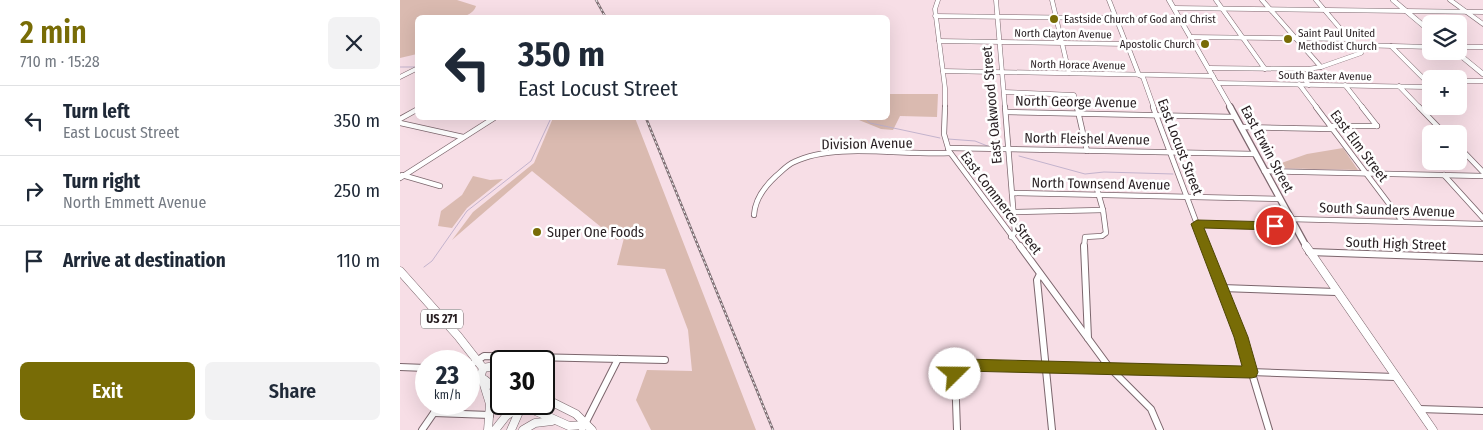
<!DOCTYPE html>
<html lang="en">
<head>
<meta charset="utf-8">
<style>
	:root { --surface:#fff; --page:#f2f2f3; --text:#1f2937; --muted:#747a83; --line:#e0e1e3; --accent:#786c06 }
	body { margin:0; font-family:"Fira Sans Condensed",sans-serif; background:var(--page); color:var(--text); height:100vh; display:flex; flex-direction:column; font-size:19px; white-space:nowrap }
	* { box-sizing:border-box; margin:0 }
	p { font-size:16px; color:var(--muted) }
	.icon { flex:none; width:28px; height:28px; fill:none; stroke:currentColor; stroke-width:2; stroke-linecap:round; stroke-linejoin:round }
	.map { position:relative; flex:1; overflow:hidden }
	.drawer { display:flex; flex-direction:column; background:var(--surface); width:400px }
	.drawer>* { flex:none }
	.hud { position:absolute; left:15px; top:15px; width:475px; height:105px; border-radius:8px; box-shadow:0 5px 20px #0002; background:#fff; color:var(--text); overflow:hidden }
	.tools { position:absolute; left:1022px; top:15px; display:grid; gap:10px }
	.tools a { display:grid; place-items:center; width:45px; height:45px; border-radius:8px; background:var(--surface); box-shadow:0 5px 20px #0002; font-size:25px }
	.speed { position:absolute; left:15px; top:350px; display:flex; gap:10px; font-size:25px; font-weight:700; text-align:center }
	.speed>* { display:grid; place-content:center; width:65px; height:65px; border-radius:50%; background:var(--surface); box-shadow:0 5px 20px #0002; line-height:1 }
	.speed small { font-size:12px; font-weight:400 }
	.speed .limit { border:2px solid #111; border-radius:8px; background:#fff; color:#111 }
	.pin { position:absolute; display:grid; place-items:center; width:42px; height:42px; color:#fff; margin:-21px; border:2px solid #fff; border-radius:50%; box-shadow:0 1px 5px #0007 }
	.me { position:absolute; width:55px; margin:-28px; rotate:68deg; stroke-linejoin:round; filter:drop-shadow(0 0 4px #0008) }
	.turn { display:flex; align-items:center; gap:18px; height:105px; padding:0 20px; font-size:22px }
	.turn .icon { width:65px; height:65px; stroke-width:2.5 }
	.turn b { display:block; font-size:35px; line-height:42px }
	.round { display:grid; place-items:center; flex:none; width:52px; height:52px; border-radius:8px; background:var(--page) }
	.summary { display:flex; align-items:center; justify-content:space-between; height:85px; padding:0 20px }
	h1 { font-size:30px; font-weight:600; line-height:38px; color:var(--accent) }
	.action { display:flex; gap:10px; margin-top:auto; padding:10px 20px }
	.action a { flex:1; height:58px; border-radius:8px; background:var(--accent); color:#fff; font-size:20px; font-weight:600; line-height:58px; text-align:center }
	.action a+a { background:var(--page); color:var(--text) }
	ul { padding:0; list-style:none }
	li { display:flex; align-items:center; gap:15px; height:70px; padding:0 20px; border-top:1px solid var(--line) }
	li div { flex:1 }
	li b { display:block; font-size:19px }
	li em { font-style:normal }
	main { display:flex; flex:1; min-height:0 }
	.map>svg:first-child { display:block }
	.green { fill:#dabab0 }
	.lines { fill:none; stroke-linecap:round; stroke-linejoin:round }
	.stream { stroke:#c3b3cd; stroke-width:1 }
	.minor-far2-casing { stroke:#7c666d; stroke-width:5 }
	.minor-far1-casing { stroke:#7c666d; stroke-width:6 }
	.minor-casing { stroke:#7c666d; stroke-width:8 }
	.major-far2-casing { stroke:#7c666d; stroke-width:5.5 }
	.major-far1-casing { stroke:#7c666d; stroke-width:8 }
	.major-casing { stroke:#7c666d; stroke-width:9 }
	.minor-far2 { stroke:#fff; stroke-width:4 }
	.minor-far1 { stroke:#fff; stroke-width:4.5 }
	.minor { stroke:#fff; stroke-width:6 }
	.major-far2 { stroke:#fff; stroke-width:4.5 }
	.major-far1 { stroke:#fff; stroke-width:5.5 }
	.major { stroke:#fff; stroke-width:8 }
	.rail-casing { stroke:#7f6f74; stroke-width:2.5 }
	.rail { stroke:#fff; stroke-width:1; stroke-dasharray:2.5; stroke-linecap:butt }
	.route { fill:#786c06; stroke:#4e4604 }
	.poi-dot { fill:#786c06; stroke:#fff; stroke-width:2 }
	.labels { text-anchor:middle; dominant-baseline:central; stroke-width:5; stroke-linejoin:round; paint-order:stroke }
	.far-poi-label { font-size:11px; fill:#271e21; stroke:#fff; text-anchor:start }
	.far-street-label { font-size:11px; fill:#271e21; stroke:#fff }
	.shield { fill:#fff; stroke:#686264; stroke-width:1 }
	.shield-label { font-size:12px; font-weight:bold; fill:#271e21 }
	.street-label { font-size:14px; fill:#271e21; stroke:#fff }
	.poi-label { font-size:14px; fill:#271e21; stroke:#fff; text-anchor:start }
</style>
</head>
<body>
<main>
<section class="drawer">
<div class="summary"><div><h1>2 min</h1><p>710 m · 15:28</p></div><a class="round"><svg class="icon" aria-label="close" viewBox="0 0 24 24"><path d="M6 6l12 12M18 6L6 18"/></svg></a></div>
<ul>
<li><svg class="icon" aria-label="left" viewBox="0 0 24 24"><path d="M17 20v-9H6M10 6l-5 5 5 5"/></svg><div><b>Turn left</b><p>East Locust Street</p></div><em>350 m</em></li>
<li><svg class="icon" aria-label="right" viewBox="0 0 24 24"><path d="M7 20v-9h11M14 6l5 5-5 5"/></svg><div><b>Turn right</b><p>North Emmett Avenue</p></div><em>250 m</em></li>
<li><svg class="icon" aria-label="arrive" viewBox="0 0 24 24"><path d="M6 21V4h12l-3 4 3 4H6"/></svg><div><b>Arrive at destination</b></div><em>110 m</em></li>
</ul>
<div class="action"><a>Exit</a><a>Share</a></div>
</section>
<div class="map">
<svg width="1083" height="430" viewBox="0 0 1083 430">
	<rect width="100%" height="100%" fill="#f7dee6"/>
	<g class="green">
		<path d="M0 0H57L76 6C70 24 33 18 18 18L17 54 0 58Z"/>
		<path d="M488 94H538L537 117 500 116 493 130 481 129 454 118H488Z"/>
		<path d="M153 118H235L356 430H251L236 400 247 370 292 371 288 330 265 269 217 265 224 238 217 240 132 171 52 240 73 212 134 163Z"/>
		<path d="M943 148 958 170 867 168 907 154Z"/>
		<path d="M73 176 90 180 103 179 67 208 52 228 38 226 41 211 62 195Z"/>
	</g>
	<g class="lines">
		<g class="stream">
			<path d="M0 67H17"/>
			<path d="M465 118 470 123 540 138"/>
			<path d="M548 139 575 141 590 147"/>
			<path d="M619 156 685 174 704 172 773 174"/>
			<path d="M24 267 32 261 67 211 131 161 151 118"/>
		</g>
		<g class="minor-far2-casing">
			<g id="minor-far2">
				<path d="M538 0 535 9 545 88V108"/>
				<path d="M596 0 605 108"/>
				<path d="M652 0 669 73"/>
				<path d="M709 0 725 41"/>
				<path d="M816 0 865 69"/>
				<path d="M862 0 921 67"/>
				<path d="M1050 0 1083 24"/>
				<path d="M774 8 1083 12"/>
				<path d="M535 16 781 19"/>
				<path d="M791 37 949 39"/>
				<path d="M539 41 727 44 739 75 743 77 754 108"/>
				<path d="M956 45 1031 47"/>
				<path d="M991 46 1031 86"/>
				<path d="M1059 47H1083"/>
				<path d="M809 68 908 69 921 67 961 53 916 0"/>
				<path d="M897 70 909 85"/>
				<path d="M543 71 813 76"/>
				<path d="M0 77 18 68"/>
				<path d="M1059 81H1083"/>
				<path d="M817 83 1025 87 1031 84"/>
				<path d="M899 84 917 108"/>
				<path d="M945 85 963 108"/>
				<path d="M999 86 1020 108"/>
				<path d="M604 92 674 95 677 108"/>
			</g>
		</g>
		<g class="minor-far1-casing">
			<g id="minor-far1">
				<path d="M545 107 544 134 549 151 621 248"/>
				<path d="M605 107 615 232 611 237"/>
				<path d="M677 107 687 151"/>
				<path d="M753 107 806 248"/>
				<path d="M916 107 1002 221"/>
				<path d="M962 107 977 126"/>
				<path d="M1019 107 1045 134"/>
				<path d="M606 112 835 117"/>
				<path d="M0 119 18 109"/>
				<path d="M0 123 63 137"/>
				<path d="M930 126H977"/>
				<path d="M841 127 932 129"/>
				<path d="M1059 147 1083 172"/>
				<path d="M548 148 855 154"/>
				<path d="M864 171 1083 176"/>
				<path d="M2 175 40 186"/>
				<path d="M1044 175 1083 218"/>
				<path d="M0 178 94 118"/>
				<path d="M612 193 880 199"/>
				<path d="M613 212 703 210"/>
				<path d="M354 215C355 199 364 187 376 176 382 171 387 165 394 162 434 142 504 156 550 153"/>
				<path d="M890 219 1083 224"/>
				<path d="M797 224 895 227"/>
				<path d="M684 248 685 237 702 236 706 233 703 210 695 182"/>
			</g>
		</g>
		<g class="minor-casing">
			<g id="minor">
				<path d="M620 246 709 367 751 409 760 430"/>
				<path d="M684 246 688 338"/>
				<path d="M806 246 841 337 869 430"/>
				<path d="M909 252 1083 258"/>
				<path d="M640 274 637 280 652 430"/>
				<path d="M822 288 936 292"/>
				<path d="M69 366 84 356 265 360"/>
				<path d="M0 367 26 368"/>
				<path d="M1019 409 1083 411"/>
				<path d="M34 413 90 415"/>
				<path d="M22 430 40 404"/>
				<path d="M182 430 218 359"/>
				<path d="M557 430 555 373 560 365 709 367 995 377"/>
			</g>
		</g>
		<g class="major-far2-casing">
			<g id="major-far2">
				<path d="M769 0 831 108"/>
				<path d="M993 0 1031 32"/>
				<path d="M1055 51 1083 74"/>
			</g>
		</g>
		<g class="major-far1-casing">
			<path id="major-far1" d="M830 107 907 248"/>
		</g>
		<g class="major-casing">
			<g id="major">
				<path d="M906 246 1033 430"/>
				<path d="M0 271 58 336 83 368 81 375 90 404 88 430"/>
				<path d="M83 368 95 366 101 372"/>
				<path d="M85 380 101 393"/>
				<path d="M144 398 176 414 192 430"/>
				<path d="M120 404 169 426 185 425"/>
				<path d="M95 430 106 416 124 404"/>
				<path d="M111 430 122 405"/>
				<path d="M123 430 135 423 152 421"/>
			</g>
		</g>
		<use href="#minor-far2" class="minor-far2"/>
		<use href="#minor-far1" class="minor-far1"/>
		<use href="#minor" class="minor"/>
		<use href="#major-far2" class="major-far2"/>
		<use href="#major-far1" class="major-far1"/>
		<use href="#major" class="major"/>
		<g class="rail-casing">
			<g id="rail">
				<path d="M196 0 206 18"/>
				<path d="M246 118 373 430"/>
			</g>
		</g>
		<use href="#rail" class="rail"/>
	</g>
	<path class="route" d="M797 220 875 222 881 226 875 230 804 228 848 337 858 372 856 377 851 378 563 371 560 378 555 380 549 378 547 374 552 362 563 359 842 366 834 337 791 224Z"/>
	<g class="poi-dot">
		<circle cx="654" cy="19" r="5"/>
		<circle cx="888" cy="39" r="5"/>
		<circle cx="805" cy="44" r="5"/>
		<circle cx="137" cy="232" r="5"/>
	</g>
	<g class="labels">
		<g class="far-poi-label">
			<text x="664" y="19">Eastside Church of God and Christ</text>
			<text x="898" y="33">Saint Paul United<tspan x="898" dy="13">Methodist Church</tspan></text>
			<text x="795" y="44" text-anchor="end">Apostolic Church</text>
		</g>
		<g class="far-street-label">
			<text transform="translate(663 34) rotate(1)">North Clayton Avenue</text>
			<text transform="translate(678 65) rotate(1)">North Horace Avenue</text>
			<text transform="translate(925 76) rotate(1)">South Baxter Avenue</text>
		</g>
		<rect class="shield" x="21" y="309.5" width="42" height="19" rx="4"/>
		<g class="shield-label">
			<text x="42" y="319">US 271</text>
		</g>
		<g class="street-label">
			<text transform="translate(676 102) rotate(1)">North George Avenue</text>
			<text transform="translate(592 105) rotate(-95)">East Oakwood Street</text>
			<text transform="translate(687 139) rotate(1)">North Fleishel Avenue</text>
			<text transform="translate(467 144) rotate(-1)">Division Avenue</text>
			<text transform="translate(959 146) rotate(53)">East Elm Street</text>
			<text transform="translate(780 147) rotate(69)">East Locust Street</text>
			<text transform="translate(867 149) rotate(62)">East Erwin Street</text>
			<text transform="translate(701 184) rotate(1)">North Townsend Avenue</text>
			<text transform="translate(601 203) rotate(53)">East Commerce Street</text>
			<text transform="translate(987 210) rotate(2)">South Saunders Avenue</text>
			<text transform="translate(996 244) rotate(2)">South High Street</text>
		</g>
		<g class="poi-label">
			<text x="147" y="232">Super One Foods</text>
		</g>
	</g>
</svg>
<div class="tools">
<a><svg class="icon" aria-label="layers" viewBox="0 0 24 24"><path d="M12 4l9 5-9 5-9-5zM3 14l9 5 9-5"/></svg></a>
<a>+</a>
<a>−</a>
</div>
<div class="speed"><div>23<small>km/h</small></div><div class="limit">30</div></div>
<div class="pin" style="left:875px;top:226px;background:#d93025"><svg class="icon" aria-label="arrive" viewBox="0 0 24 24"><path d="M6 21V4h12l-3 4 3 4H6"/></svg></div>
<svg class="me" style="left:555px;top:374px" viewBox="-20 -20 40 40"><circle r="19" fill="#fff"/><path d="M0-13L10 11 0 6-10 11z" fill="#786c06"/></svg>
<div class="hud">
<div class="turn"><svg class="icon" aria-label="left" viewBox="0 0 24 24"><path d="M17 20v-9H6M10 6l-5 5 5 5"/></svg><div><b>350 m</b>East Locust Street</div></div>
</div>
</div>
</main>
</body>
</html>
